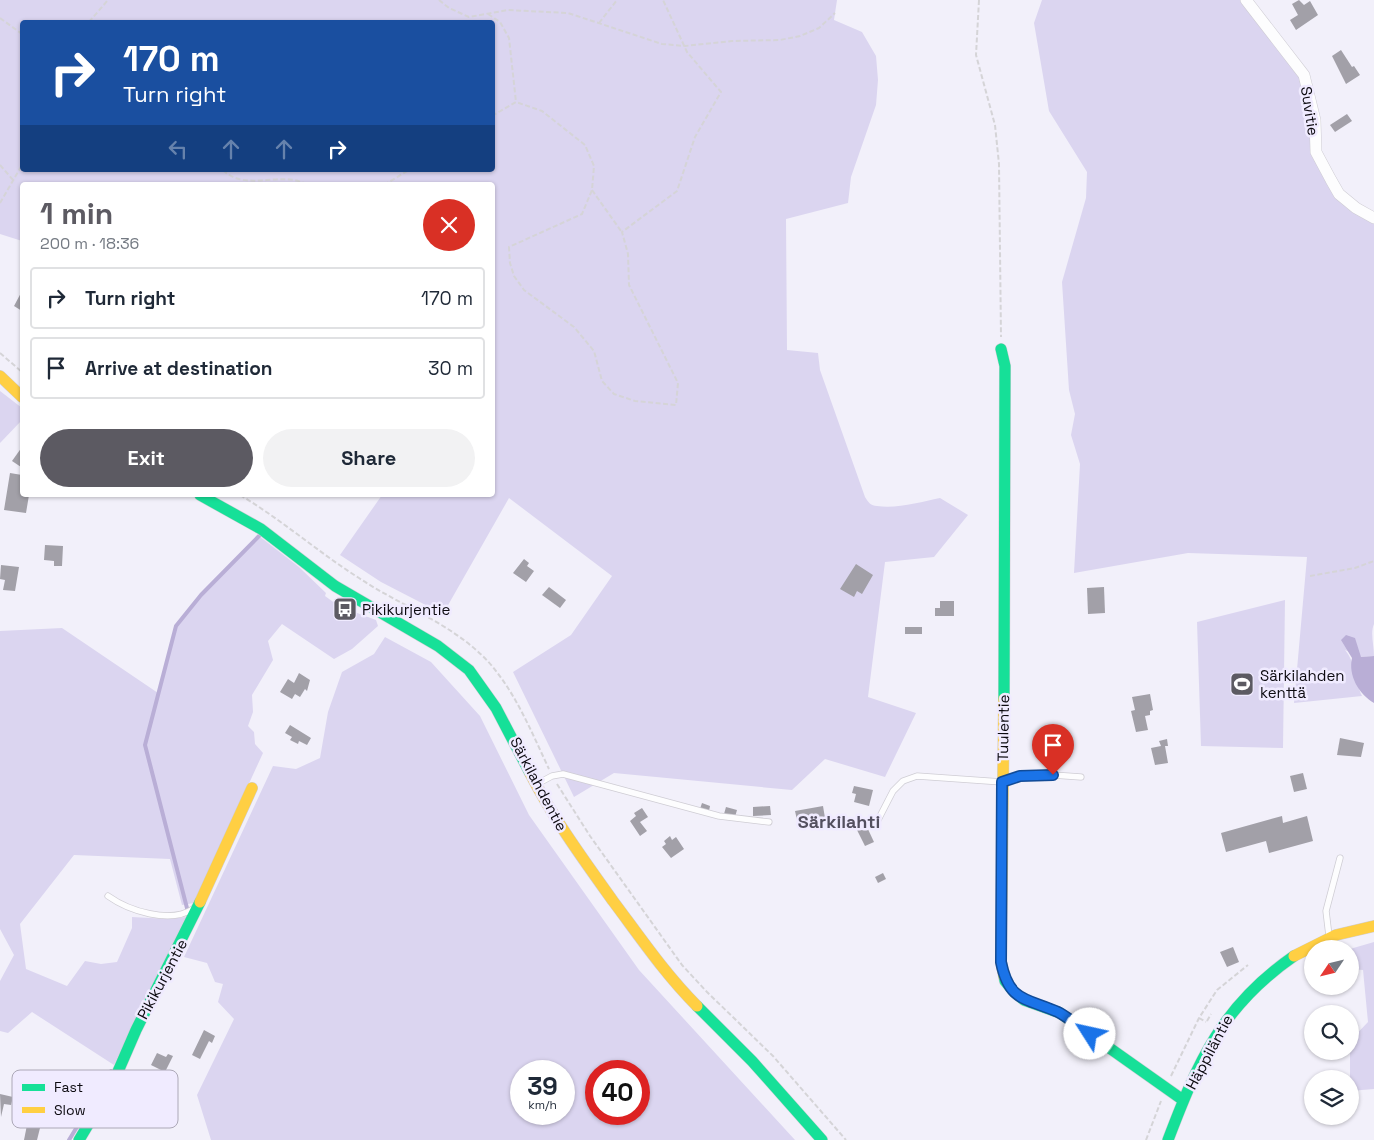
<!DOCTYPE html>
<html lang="en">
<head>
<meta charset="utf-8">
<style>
	:root { --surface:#fff; --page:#f2f2f3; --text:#1f2937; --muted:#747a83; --line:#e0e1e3; --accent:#5c5a62 }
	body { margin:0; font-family:"Space Grotesk",sans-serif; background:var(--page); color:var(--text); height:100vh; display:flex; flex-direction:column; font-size:19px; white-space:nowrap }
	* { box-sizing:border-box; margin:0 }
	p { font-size:16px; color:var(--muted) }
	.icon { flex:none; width:28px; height:28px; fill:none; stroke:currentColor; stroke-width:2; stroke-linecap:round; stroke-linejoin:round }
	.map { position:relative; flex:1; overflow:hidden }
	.details { position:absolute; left:20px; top:182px; width:475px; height:315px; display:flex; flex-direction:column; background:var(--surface); border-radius:5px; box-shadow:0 1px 4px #0004 }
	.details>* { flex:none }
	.hud { position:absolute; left:20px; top:20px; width:475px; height:152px; border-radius:5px; box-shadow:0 1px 4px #0004; background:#1a4fa0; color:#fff; overflow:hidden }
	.needle { width:32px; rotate:235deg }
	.controls { position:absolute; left:1304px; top:940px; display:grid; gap:10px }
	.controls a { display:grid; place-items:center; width:55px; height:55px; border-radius:50%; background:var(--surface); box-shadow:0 1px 4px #0004; font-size:25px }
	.speed { position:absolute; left:510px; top:1060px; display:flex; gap:10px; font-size:25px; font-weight:700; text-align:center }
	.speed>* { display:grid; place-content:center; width:65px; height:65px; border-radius:50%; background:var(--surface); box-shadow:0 1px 4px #0004; line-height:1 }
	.speed small { font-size:12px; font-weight:400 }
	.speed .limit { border:8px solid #d22; background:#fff; color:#111 }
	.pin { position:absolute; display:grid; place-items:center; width:42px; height:42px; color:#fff; margin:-51px -21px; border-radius:50% 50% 50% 0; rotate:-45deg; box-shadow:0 0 5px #0007 }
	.pin .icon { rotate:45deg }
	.me { position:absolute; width:55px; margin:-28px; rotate:305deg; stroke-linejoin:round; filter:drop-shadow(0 0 4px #0008) }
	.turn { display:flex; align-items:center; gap:18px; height:105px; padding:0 20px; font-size:22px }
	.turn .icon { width:65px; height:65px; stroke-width:2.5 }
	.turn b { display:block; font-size:35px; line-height:42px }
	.lanes { display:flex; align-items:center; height:48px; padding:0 20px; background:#0003; justify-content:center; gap:25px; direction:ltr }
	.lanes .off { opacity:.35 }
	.round { display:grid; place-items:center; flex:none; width:52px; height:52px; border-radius:26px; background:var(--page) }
	.head { display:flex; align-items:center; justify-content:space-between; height:85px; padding:0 20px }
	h1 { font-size:30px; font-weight:700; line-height:38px; color:var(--accent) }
	.cta { display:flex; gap:10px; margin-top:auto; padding:10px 20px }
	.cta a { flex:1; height:58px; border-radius:30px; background:var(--accent); color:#fff; font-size:20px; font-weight:700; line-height:58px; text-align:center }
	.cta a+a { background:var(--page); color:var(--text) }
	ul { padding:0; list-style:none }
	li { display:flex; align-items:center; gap:15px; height:62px; margin:0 10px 8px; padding:0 10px; border:2px solid var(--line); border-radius:5px }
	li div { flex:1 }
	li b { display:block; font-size:19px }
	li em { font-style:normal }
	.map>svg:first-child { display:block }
	.green { fill:#dbd5f0; fill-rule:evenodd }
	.water { fill:#b9aed6 }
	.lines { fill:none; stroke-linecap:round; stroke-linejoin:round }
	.stream { stroke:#b9aed6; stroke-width:4 }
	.building { fill:#a2a0a8 }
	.lane-casing { stroke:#cfcdd4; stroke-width:7 }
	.street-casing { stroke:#cfcdd4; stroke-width:12 }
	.fast-casing { stroke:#cfcdd4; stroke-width:12 }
	.slow-casing { stroke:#cfcdd4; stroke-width:12 }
	.path { stroke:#d5d4d7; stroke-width:2; stroke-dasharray:5 2.5; stroke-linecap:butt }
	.lane { stroke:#fdfdfe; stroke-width:5.5 }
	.street { stroke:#fdfdfe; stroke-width:11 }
	.fast { stroke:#16e098; stroke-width:11 }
	.slow { stroke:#ffcf43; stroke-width:11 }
	.route-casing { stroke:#114b97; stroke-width:12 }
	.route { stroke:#1a73e8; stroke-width:9 }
	.labels { text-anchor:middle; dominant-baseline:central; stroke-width:5; stroke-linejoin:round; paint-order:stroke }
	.street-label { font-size:15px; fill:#0c0a10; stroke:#f0ebff }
	.poi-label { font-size:15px; fill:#0c0a10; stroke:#f0ebff; text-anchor:start }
	.quarter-label { font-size:18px; font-weight:bold; fill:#534f5f; stroke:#f0ebff }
	.key { fill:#f0ebff; stroke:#aca8b7; stroke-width:1 }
	.key-label { font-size:14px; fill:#0c0a10 }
</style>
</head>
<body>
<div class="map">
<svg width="1374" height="1140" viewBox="0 0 1374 1140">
	<rect width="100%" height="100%" fill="#f2f0fa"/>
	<g class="green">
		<path d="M0 0H837L834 20 862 32 876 56 878 80 876 105 851 177 848 203 786 219 787 350 818 353 820 370 865 497C868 502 871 506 877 506 897 509 921 502 940 498L968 515 934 557 885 562 868 697 916 713 885 777 825 759 792 790 614 773 574 797 513 672 571 635 612 576 509 498 443 614 381 582 340 555 382 495H492V185H22V241L0 234ZM22 22H492V170H22Z"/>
		<path d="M1042 0H1246L1304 75 1315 138 1331 180 1374 218V624C1370 633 1374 645 1374 656L1361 657 1345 650C1356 663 1355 681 1362 696L1294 703 1307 557 1188 553 1074 573 1080 464 1071 435 1075 414 1069 390 1062 282 1086 198 1087 172 1049 111 1034 23Z"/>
		<path d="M0 391 22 408V420L0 443Z"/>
		<path d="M259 536 299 567 326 593 325 596 347 612 349 610 376 620 378 626 352 649 334 659 282 624 268 641 273 660 252 695 253 712 248 726 254 732 255 744 263 753 194 903 182 905 170 859 74 855 20 924 26 969 67 986 85 961 101 964 117 962 132 928V917L168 919 186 917 114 1065 32 1012 8 1033 0 1031V981L14 955 0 929V631L62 628 158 693 176 626 201 595Z"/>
		<path d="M1285 600 1283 748 1201 746 1197 622Z"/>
		<path d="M385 637 431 662 480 716 529 815 639 970 795 1140H211L197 1095 234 1019 218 1002 223 984 215 982 207 963 184 957 273 766 296 769 320 758 328 712 342 672 374 654ZM521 1071H564V1114H521ZM596 1071H639V1114H596Z"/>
		<path d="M1374 942V1089L1350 1091V1041L1368 1022 1363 970 1350 969V949Z"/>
	</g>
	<path class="water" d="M1346 635 1355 638 1361 657 1374 656V703C1359 694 1348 676 1352 658L1341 640Z"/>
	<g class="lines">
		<g class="stream">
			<path d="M188 912 145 745 176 626 201 595 259 536"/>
			<path d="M69 1140 111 1071"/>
		</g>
	</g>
	<g class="building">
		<path d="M1299 0 1304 5 1310 1 1318 15 1296 30 1290 20 1298 15 1292 4Z"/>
		<path d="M1341 50 1352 67 1354 66 1360 75 1346 84 1332 56Z"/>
		<path d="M1347 114 1352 121 1335 132 1330 125Z"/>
		<path d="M22 291V311L14 306Z"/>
		<path d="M22 447V465L21 467 12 461Z"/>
		<path d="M10 473 22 475V495H29L26 513 4 510Z"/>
		<path d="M45 545 63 546 62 566H54V561L44 560Z"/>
		<path d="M524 559 529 563 527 566 534 571 526 582 513 573Z"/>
		<path d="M856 564 873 575 862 594 857 591 854 597 840 589Z"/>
		<path d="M1 565 19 567 15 591 3 590 5 580 0 579Z"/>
		<path d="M549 587 566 600 560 608 542 595Z"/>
		<path d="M1104 587 1105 613 1088 614 1087 588Z"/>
		<path d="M940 601H954V616H935V608H940Z"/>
		<rect x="905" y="627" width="17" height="7"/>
		<path d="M299 673 310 680 307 691 305 689 300 697 295 694 292 699 280 692 288 679 294 683Z"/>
		<path d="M1150 694 1153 710 1150 711V715L1145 716 1148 730 1136 732 1131 711 1135 710 1132 697Z"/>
		<path d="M290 725 311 738 307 745 299 741 298 744 290 740 292 737 285 733Z"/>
		<path d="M1340 738 1364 743 1361 757 1337 755Z"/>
		<path d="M1167 739 1168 746H1165L1168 763 1155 765 1151 748 1161 746 1159 741Z"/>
		<path d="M1303 773 1307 789 1294 792 1290 776Z"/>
		<path d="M854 786 873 790 869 806 854 802 856 794 852 793Z"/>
		<path d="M702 803 710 806 709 811 700 809Z"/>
		<path d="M770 806 771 815 753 816V807Z"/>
		<path d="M823 806 825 818 808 821 810 828 799 829 795 811Z"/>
		<path d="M726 807 737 810 735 817 724 814Z"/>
		<path d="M642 808 648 817 640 822 647 831 640 836 630 821 636 816 634 813Z"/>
		<path d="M1282 816 1283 823 1307 816 1313 841 1269 853 1266 841 1226 852 1221 833Z"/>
		<path d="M866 825 874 842 865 846 857 830Z"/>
		<path d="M670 836 672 840 676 837 684 849 671 858 662 847 666 844 664 841Z"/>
		<path d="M883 873 886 879 878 883 875 877Z"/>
		<path d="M1233 947 1239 962 1227 967 1220 952Z"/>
		<path d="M204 1030 215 1036 212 1043 209 1041 200 1059 192 1055Z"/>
		<path d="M157 1053 166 1057 168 1054 173 1056 165 1072 151 1065Z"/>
		<path d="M0 1094 13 1097 11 1105 4 1104 1 1117Z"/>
		<path d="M27 1125 40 1128 37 1140H24Z"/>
	</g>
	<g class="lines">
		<g class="lane-casing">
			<g id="lane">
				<path d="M537 784 552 776 563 774 719 816 769 822"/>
				<path d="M876 824 893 791 903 781 917 776 1002 782 1020 776 1039 774 1081 777"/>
				<path d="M108 896C129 911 170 924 193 909"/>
				<path d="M1329 936 1326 911 1340 858"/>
			</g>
		</g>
		<g class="street-casing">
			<path id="street" d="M1246 0 1304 75 1315 120 1316 152 1331 180 1339 194 1356 208 1374 218"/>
		</g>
		<g class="fast-casing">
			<g id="fast">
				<path d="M1001 349 1005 366 1004 699"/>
				<path d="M200 495 261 529 335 586 438 646 469 670 496 708 530 773"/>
				<path d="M1004 976 1005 981 1014 992 1024 1000 1060 1013 1183 1100"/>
				<path d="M697 1006 752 1061 822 1140"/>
				<path d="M79 1140 113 1083 136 1030 200 902"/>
				<path d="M1168 1140C1198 1061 1222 1006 1294 956"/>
			</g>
		</g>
		<g class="slow-casing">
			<g id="slow">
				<path d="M0 376 22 397"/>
				<path d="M530 773C553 818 583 859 613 901 640 937 665 974 697 1006"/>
				<path d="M200 902 252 788"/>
				<path d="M1294 956 1336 935 1374 926"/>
				<path d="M1004 976 1001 962 1004 699"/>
			</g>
		</g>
		<g class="path">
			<path d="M439 0 449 8 469 17 508 10 568 13 662 44 685 46 732 41 780 40 800 36 819 28 835 13"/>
			<path d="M979 0 976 55 995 125 999 164 1001 337"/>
			<path d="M488 14 500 22 509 38 516 102"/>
			<path d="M0 18 22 34"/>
			<path d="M89 22 108 0"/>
			<path d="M599 23 617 0"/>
			<path d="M492 116 516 102 542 111 585 145 594 166 592 190 582 214 509 247 510 263 514 276 524 290 574 327 594 351 602 381 614 394 635 401 676 405 678 383 629 285 628 254 622 232 677 191 695 137 721 92 687 52 663 0"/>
			<path d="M0 165 14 181"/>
			<path d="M223 170C242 189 271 176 294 180 299 181 304 183 309 185"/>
			<path d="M384 185 409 170"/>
			<path d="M592 190 621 231"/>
			<path d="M0 203 22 165"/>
			<path d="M0 353 22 372"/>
			<path d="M240 495C282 520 318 552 359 578 402 607 457 625 492 666 517 696 532 733 549 769"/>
			<path d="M1310 576 1355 568 1374 561"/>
			<path d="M557 784 590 836 682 965 707 992 773 1056 846 1140"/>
			<path d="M1199 1018 1206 1022"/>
			<path d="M1207 1021 1211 1014"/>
			<path d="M1171 1076 1199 1018 1217 990 1248 965"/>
			<path d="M1146 1140 1161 1101"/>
		</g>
		<use href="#lane" class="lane"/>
		<use href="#street" class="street"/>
		<use href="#fast" class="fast"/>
		<use href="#slow" class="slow"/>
	</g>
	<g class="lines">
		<g class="route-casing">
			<path id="route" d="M1053 775 1020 776 1002 782 1001 962C1009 1002 1026 998 1058 1012 1069 1018 1080 1027 1090 1034"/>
		</g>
		<use href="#route" class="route"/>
	</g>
	<defs>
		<g id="bus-square" transform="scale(1.25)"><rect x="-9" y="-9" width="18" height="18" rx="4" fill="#5c5a62" stroke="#f0ebff"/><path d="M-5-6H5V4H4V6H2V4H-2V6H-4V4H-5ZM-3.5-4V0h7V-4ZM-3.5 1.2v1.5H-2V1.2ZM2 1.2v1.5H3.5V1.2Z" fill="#fff"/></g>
		<g id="stadium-square" transform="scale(1.25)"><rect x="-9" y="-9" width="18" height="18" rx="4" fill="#5c5a62" stroke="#f0ebff"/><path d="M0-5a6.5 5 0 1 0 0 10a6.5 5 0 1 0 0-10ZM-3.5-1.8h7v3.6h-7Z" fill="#fff"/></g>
	</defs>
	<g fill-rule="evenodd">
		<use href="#bus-square" x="345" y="609"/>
		<use href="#stadium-square" x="1242" y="684"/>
	</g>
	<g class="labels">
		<g class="street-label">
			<text transform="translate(1310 111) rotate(81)">Suvitie</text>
			<text transform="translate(1003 728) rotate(-89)">Tuulentie</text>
			<text transform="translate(539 784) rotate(62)">Särkilahdentie</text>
			<text transform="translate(162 979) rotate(-62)">Pikikurjentie</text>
			<text transform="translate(1209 1052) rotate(-62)">Häppiläntie</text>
		</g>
		<g class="poi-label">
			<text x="362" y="609">Pikikurjentie</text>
			<text x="1260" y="675">Särkilahden<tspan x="1260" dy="17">kenttä</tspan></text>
		</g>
		<g class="quarter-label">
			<text x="839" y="821">Särkilahti</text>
		</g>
	</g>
	<rect x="12" y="1070" width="166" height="58" rx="8" class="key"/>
	<rect x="22" y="1084" width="23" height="7" fill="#16e098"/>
	<rect x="22" y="1107" width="23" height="6" fill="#ffcf43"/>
	<g class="key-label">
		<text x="54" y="1092">Fast</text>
		<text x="54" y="1115">Slow</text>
	</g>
</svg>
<div class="controls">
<a><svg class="needle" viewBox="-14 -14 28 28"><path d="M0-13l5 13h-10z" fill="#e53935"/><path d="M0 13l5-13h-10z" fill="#747a83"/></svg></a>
<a><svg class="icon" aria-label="search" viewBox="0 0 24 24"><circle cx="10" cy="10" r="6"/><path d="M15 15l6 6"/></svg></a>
<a><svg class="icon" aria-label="layers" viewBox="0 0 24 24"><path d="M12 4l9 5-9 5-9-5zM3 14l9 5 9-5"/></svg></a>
</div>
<div class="speed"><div>39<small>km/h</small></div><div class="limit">40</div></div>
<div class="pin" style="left:1053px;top:775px;background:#d93025"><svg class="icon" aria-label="arrive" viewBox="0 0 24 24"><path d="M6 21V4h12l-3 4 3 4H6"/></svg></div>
<svg class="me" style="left:1090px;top:1034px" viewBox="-20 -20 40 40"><circle r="19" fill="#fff"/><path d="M0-13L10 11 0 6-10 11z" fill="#1a73e8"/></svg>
<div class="hud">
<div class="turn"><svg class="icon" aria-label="right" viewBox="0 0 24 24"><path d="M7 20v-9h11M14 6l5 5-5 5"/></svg><div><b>170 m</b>Turn right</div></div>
<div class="lanes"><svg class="icon off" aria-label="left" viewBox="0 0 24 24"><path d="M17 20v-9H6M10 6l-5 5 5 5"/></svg><svg class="icon off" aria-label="ahead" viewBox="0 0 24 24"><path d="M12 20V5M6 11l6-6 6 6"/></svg><svg class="icon off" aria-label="ahead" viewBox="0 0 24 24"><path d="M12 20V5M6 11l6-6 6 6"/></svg><svg class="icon" aria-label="right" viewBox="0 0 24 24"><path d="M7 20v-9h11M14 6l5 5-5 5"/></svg></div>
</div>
<section class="details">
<div class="head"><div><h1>1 min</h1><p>200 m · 18:36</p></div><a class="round" style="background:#d93025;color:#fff"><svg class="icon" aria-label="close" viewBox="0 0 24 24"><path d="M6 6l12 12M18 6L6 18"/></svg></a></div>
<ul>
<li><svg class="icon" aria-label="right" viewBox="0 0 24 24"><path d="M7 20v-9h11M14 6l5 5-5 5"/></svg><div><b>Turn right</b></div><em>170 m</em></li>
<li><svg class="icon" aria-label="arrive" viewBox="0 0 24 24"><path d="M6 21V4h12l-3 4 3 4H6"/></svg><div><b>Arrive at destination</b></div><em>30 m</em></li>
</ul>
<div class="cta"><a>Exit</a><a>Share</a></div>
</section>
</div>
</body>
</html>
